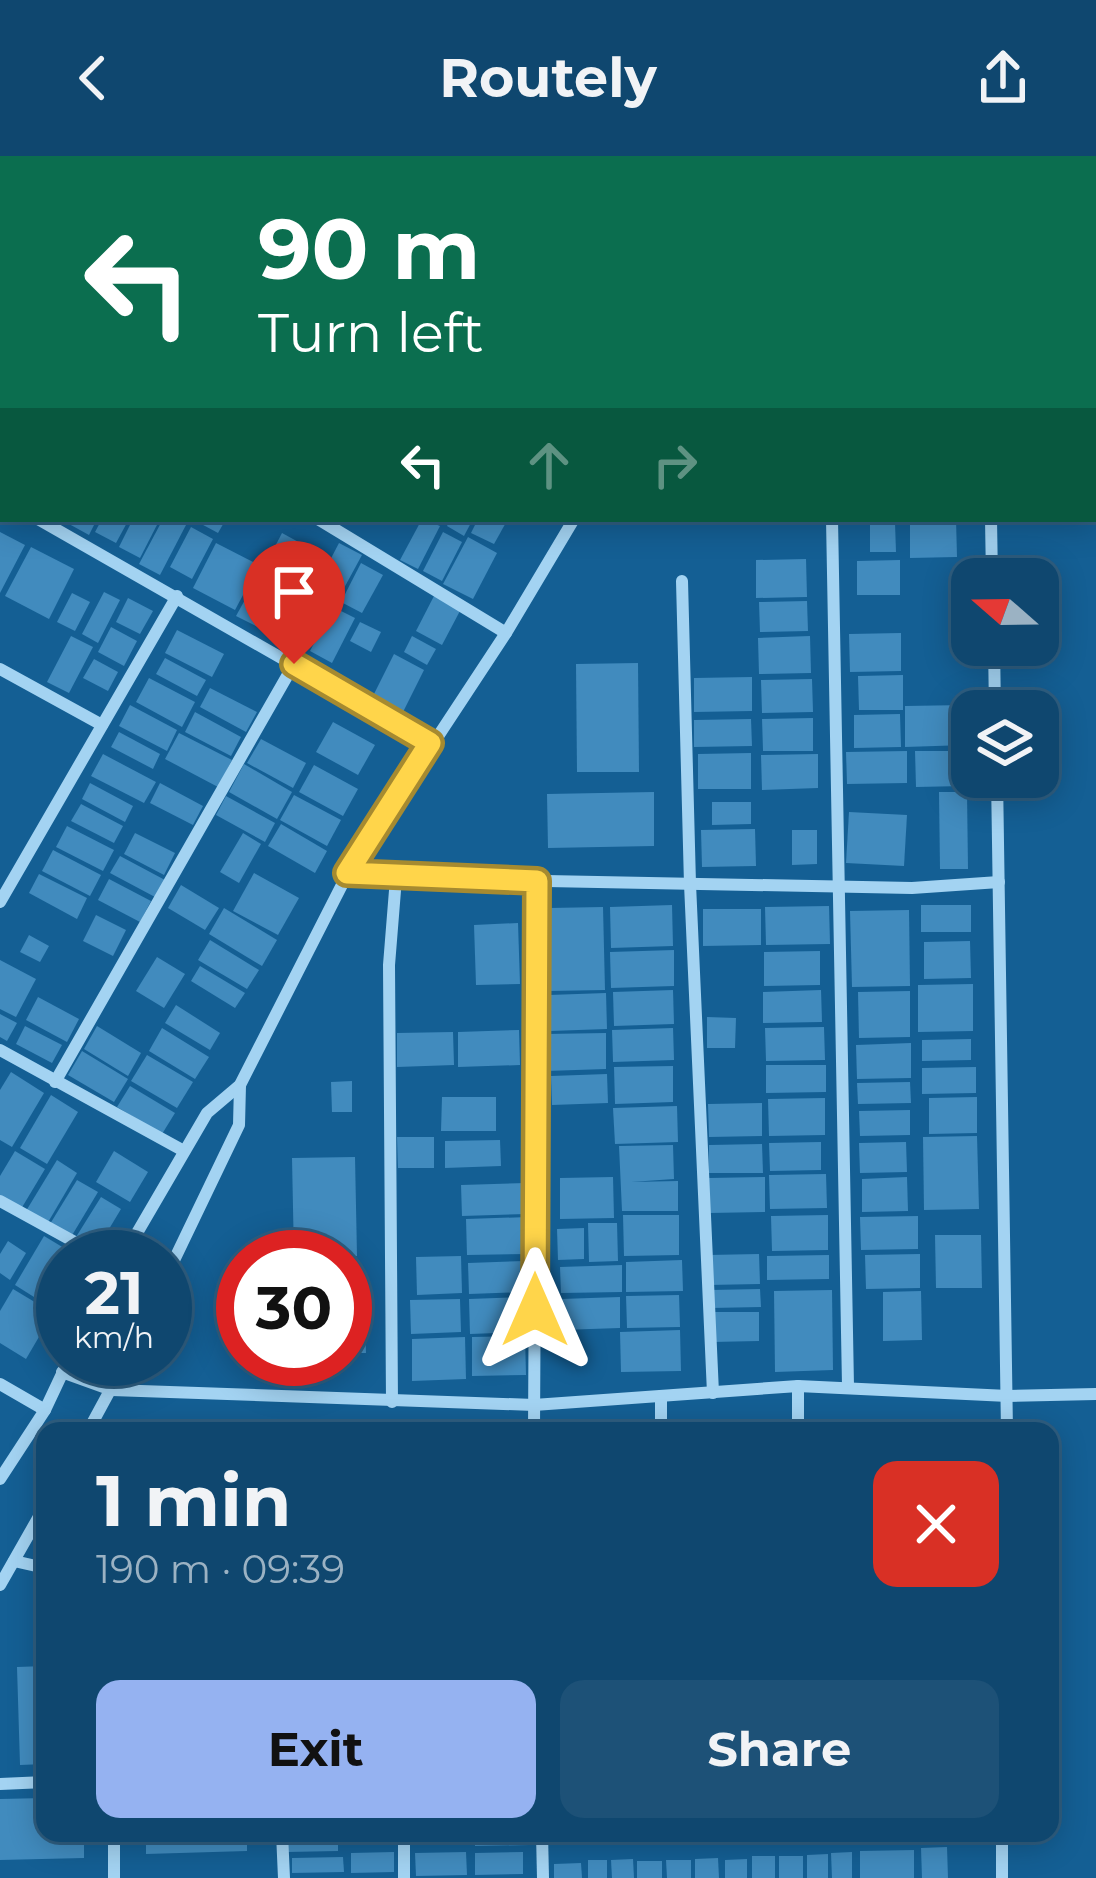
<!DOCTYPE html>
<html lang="en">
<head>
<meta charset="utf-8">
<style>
	:root { --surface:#0f476f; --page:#1d5177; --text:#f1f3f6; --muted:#9bb2c3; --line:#2f5f82; --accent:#95b2f1 }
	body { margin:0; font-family:Montserrat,sans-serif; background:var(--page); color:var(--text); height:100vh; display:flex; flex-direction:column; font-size:45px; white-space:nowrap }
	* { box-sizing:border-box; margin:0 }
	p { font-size:39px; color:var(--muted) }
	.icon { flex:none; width:66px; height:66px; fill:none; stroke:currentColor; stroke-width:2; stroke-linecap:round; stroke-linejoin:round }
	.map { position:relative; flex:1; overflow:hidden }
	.panel { position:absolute; left:36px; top:1266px; width:1023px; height:420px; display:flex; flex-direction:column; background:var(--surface); border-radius:24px; box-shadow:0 6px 30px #0003,0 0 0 3px var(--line) }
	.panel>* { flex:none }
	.banner { position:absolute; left:0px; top:0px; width:1098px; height:366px; box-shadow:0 6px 30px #0003,0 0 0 3px var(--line); background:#0b6e4f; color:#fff; overflow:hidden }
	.needle { width:78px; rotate:290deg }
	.fabs { position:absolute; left:951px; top:402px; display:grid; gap:24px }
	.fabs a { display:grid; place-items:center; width:108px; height:108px; border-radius:24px; background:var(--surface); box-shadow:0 6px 30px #0003,0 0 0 3px var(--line); font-size:60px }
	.speed { position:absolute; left:36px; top:1074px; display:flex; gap:24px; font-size:60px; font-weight:700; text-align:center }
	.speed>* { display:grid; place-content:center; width:156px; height:156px; border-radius:50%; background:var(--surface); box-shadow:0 6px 30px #0003,0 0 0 3px var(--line); line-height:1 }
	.speed small { font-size:30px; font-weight:400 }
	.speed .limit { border:18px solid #d22; background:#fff; color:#111 }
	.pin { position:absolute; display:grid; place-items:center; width:102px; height:102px; color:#fff; margin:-123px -51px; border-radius:50% 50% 50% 0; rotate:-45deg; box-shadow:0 0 12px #0007 }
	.pin .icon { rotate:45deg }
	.me { position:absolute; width:132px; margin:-66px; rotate:0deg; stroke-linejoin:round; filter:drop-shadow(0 0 9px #0008) }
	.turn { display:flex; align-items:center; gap:42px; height:252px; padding:0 60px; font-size:54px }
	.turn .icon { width:156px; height:156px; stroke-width:2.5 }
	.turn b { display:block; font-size:84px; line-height:102px }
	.lanes { display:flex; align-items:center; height:114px; padding:0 60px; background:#0003; justify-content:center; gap:60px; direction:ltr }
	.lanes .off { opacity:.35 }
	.round { display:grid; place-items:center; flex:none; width:126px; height:126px; border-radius:24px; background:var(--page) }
	.summary { display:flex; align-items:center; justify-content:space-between; height:204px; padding:0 60px }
	h1 { font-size:72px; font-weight:700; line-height:90px }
	.cta { display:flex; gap:24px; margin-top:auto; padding:24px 60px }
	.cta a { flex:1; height:138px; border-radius:24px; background:var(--accent); color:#111; font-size:48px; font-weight:700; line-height:138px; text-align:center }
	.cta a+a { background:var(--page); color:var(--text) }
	header { display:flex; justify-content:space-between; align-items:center; height:156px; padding:0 60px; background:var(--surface); font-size:54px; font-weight:700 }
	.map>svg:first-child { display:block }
	.building { fill:#418bbe }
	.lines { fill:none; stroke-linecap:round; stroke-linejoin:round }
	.minor { stroke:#a3d3f2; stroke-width:12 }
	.tertiary { stroke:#a3d3f2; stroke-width:21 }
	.route-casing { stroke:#a68a30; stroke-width:30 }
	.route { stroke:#ffd54a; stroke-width:21 }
</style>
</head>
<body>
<header><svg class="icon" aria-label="back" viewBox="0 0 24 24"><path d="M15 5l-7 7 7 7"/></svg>Routely<svg class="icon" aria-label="share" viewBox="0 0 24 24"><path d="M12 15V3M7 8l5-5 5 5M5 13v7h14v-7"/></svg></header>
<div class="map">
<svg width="1096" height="1722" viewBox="0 0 1096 1722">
	<rect width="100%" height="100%" fill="#145f94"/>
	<g class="building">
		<path d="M60 363H97L89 379Z"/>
		<path d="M102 363H129L116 387 95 376Z"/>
		<path d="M133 363H160L140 402 119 391Z"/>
		<path d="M163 363 186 369 160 419 139 408Z"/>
		<path d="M192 363H226L218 377Z"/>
		<path d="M422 363 440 370 418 413 400 404Z"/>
		<path d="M451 363H473L464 380 447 370Z"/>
		<path d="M478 363H508L494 388 471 377Z"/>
		<path d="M956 363 957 401 910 402V364Z"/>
		<path d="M895 367 896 396H870V368Z"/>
		<path d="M191 371 213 383 192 423 170 411Z"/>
		<path d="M0 376 25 389 0 437Z"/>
		<path d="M443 376 462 386 442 425 423 415Z"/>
		<path d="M282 377 304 389 288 420 266 408Z"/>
		<path d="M468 381 497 397 473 443 443 428Z"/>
		<path d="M216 387 259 409 235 454 193 432Z"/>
		<path d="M339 387 362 399 337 445 315 433Z"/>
		<path d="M31 391 74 413 49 463 5 440Z"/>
		<path d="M806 403 807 441 756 442V404Z"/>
		<path d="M900 404V439H857V405Z"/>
		<path d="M361 407 383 419 362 457 341 446Z"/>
		<path d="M263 411 284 422 258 471 236 460Z"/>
		<path d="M1050 414V469H1038V423H1022V415Z"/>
		<path d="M289 425 308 435 283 485 263 475Z"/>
		<path d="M104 436 120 444 98 487 82 478Z"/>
		<path d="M72 437 90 446 75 475 57 466Z"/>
		<path d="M310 439 330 450 306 494 286 484Z"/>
		<path d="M434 440 461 453 442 489 416 475Z"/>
		<path d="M128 442 153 455 140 478 116 466Z"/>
		<path d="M807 445 808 475 760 476 759 446Z"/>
		<path d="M333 451 355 462 332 507 310 495Z"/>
		<path d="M360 466 381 476 371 496 350 485Z"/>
		<path d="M111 471 137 485 124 510 98 496Z"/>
		<path d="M177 474 224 498 212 521 165 497Z"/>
		<path d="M901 477V515L850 516 849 478Z"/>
		<path d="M71 480 93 491 69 537 47 526Z"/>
		<path d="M412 480 436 493 427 509 404 496Z"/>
		<path d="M810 480 811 517 759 518 758 482Z"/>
		<path d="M394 498 424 514 403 556 373 540Z"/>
		<path d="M165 502 206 524 197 540 156 518Z"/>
		<path d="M94 503 118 516 108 535 83 522Z"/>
		<path d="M638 507 639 616H577L576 508Z"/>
		<path d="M903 519V554H859L858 520Z"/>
		<path d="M752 521V555L694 556V522Z"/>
		<path d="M149 522 195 546 182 571 136 546Z"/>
		<path d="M812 523 813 556 762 557 761 524Z"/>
		<path d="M210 532 257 556 246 576 200 551Z"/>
		<path d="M130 549 177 574 167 595 119 570Z"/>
		<path d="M965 549 966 589 905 591V550Z"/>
		<path d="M195 556 241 581 231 600 185 576Z"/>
		<path d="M900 558 901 591 854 592V559Z"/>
		<path d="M813 562V595H763L762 563Z"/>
		<path d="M751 563 752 590 694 591V564Z"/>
		<path d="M333 566 375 589 358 619 316 596Z"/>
		<path d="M119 576 160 598 153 613 111 591Z"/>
		<path d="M179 577 232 604 218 631 165 603Z"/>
		<path d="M261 583 306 607 293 632 247 607Z"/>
		<path d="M907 595V627L847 628 846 596Z"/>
		<path d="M915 595H963L964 630 916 631Z"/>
		<path d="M751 597V633H698V598Z"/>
		<path d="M103 598 156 626 144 647 91 620Z"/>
		<path d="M818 598V632L762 634 761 599Z"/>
		<path d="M244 608 292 636 277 663 229 636Z"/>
		<path d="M314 609 358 633 343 660 299 636Z"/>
		<path d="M90 627 133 650 125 666 82 643Z"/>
		<path d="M160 627 203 650 193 669 150 647Z"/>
		<path d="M654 636V690L548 692 547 638Z"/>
		<path d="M939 636H967L968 713H940Z"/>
		<path d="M294 639 341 664 327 690 280 664Z"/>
		<path d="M226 640 275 667 265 686 216 659Z"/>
		<path d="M712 646H751V668L712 669Z"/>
		<path d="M81 648 123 670 114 687 71 665Z"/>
		<path d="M849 656 907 659 904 710 846 707Z"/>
		<path d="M281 668 327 695 315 717 268 690Z"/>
		<path d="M67 670 114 694 103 715 56 691Z"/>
		<path d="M755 673 756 710 702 711 701 674Z"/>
		<path d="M792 674H817V708L792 709Z"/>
		<path d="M135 677 175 697 164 719 124 698Z"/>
		<path d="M243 677 261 688 239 727 220 716Z"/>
		<path d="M53 694 101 719 90 740 42 715Z"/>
		<path d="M120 700 165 724 155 741 110 717Z"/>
		<path d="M254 717 299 742 278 779 233 755Z"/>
		<path d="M39 718 87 742 77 763 29 737Z"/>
		<path d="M109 723 151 745 140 766 98 744Z"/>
		<path d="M181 729 219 752 205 774 168 752Z"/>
		<path d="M672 749 673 790 611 792 610 751Z"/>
		<rect x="921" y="749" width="50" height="27"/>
		<path d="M829 750 830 788 766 789 765 751Z"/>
		<path d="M603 751 605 834 548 835 549 752Z"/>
		<path d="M224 752 277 784 262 810 209 778Z"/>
		<path d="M703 753H761V789L703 790Z"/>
		<path d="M909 754 910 830 852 831 850 755Z"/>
		<path d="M96 759 126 774 113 800 83 785Z"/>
		<path d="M518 767 520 828 476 829 474 769Z"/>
		<path d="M29 779 49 790 40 806 20 796Z"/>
		<path d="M210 784 259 814 247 833 198 804Z"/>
		<path d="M970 785 971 822 924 823V786Z"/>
		<path d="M674 794V830L611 832 610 796Z"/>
		<path d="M820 795V829L764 830V796Z"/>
		<path d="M157 801 185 818 164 852 136 835Z"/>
		<path d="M0 804 36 823 16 861 0 853Z"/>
		<path d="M200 810 245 837 235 852 191 825Z"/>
		<path d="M973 828V875L918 876V829Z"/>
		<path d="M673 834 674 868 614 870 613 836Z"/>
		<path d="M821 834 822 866 763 867V836Z"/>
		<path d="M910 835V881L859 882 858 836Z"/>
		<path d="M606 837 607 873 550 875 549 839Z"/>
		<path d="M38 841 79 863 67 886 26 864Z"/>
		<path d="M176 849 220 877 210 894 165 867Z"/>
		<path d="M0 858 17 867 7 885 0 881Z"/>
		<path d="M707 861 736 862 735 892H707Z"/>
		<path d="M25 870 62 889 52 907 16 888Z"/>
		<path d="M97 870 141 897 128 920 84 893Z"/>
		<path d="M824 871 825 904 766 905 765 872Z"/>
		<path d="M162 872 209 901 195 923 149 895Z"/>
		<path d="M673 872 674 904 613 906 612 874Z"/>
		<path d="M519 874 520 909 458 911V876Z"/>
		<path d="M453 876 454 909 397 911V877Z"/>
		<path d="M606 877V913L546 915V878Z"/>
		<path d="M971 883V904L922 905V884Z"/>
		<path d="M911 887V922L857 923 856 889Z"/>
		<path d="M82 895 128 923 114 946 68 919Z"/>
		<path d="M147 899 193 926 177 952 131 925Z"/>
		<path d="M766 909H826V936L766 937Z"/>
		<path d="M673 910V946L615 948 614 911Z"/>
		<path d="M976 911V937L922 938V912Z"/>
		<path d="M11 916 44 937 12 991 0 984V934Z"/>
		<path d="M607 918 608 947 552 949 551 920Z"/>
		<path d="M352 925V956H332L331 926Z"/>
		<path d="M910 926 911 947 858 948 857 927Z"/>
		<path d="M130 930 175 957 162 978 117 951Z"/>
		<path d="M51 939 78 956 47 1008 20 992Z"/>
		<path d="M442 941H496V975H441Z"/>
		<path d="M977 941V977L929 978V942Z"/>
		<path d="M825 942V979L769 980 768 943Z"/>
		<path d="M762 947V980L709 981 708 948Z"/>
		<path d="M677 950 678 986 615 988 613 952Z"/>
		<path d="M910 954V979L860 980 859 955Z"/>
		<path d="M977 980 979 1053 924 1054 923 981Z"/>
		<path d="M397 981H434V1012H398Z"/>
		<path d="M500 984 501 1010 445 1012V985Z"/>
		<path d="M821 986V1014L770 1015 769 987Z"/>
		<path d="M906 986 907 1016 860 1017 859 987Z"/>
		<path d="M762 988 763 1017H709V989Z"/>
		<path d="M673 989 674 1023 631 1026 678 1025V1055H622L619 990Z"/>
		<path d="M15 995 45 1013 21 1053 0 1040V1020Z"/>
		<path d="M114 995 148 1016 130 1046 96 1026Z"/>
		<path d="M355 1001 357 1100 294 1101 292 1002Z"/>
		<path d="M57 1004 77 1017 47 1068 26 1055Z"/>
		<path d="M826 1018 827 1052 770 1053 769 1019Z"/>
		<path d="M613 1021 614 1062 560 1063V1022Z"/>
		<path d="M765 1021V1056L709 1057V1022Z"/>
		<path d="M907 1021 908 1055 862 1056V1023Z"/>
		<path d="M77 1024 98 1036 71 1081 50 1068Z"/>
		<path d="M526 1027 527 1058 462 1060 461 1029Z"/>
		<path d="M101 1041 121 1053 97 1093 76 1081Z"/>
		<path d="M623 1059H679V1099L624 1100Z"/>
		<path d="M828 1059V1094L772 1095 771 1060Z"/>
		<path d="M918 1060V1093L861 1094 860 1061Z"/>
		<path d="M528 1061 529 1098 467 1099 466 1063Z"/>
		<path d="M588 1067H617L618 1105 589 1106Z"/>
		<path d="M584 1072V1103L558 1104 557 1073Z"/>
		<path d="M935 1079H981L982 1132H936Z"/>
		<path d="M44 1080 64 1092 34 1141 15 1129Z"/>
		<path d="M8 1085 26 1097 10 1124 0 1117V1098Z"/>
		<path d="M759 1098 760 1128 708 1129V1099Z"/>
		<path d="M920 1098V1132L866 1133 865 1099Z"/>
		<path d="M829 1099V1123L767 1124V1100Z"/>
		<path d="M461 1100 462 1137 417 1139 416 1101Z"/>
		<path d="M63 1102V1150L60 1154 39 1141Z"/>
		<path d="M682 1104 683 1135 626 1136V1106Z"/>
		<path d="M525 1105 526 1136 469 1138 468 1107Z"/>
		<path d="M622 1109V1136L561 1137 560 1111Z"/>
		<path d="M13 1133 53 1157 26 1203 0 1187V1155Z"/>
		<path d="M760 1133 761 1151 711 1152V1134Z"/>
		<path d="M832 1134 833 1214 775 1216 774 1135Z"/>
		<path d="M921 1135 922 1184 883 1185V1136Z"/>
		<path d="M364 1136 366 1197H345V1137Z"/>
		<path d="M679 1139 680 1171 627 1172 626 1140Z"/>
		<path d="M525 1141 526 1176 470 1178 469 1143Z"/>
		<path d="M620 1141V1172L561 1174V1143Z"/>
		<path d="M460 1143 461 1176 411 1178 410 1144Z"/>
		<path d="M712 1156H759V1185L712 1186Z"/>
		<path d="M680 1174 681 1215 621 1216 620 1176Z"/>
		<path d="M525 1180 526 1219 472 1220V1181Z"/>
		<path d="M465 1181 466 1223 412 1225V1183Z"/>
		<path d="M45 1510V1608L20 1609 17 1511Z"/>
		<path d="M45 1642V1677H84V1702L0 1704V1643Z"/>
		<path d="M146 1677H247V1695L146 1698Z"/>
		<path d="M286 1677H338V1695L287 1696Z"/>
		<path d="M351 1677H396V1689L351 1688Z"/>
		<path d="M417 1677H468V1686L417 1688Z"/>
		<path d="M475 1677H529V1689L475 1690Z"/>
		<path d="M947 1691 948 1722H922L921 1692Z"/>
		<path d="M914 1694V1722H860V1695Z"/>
		<path d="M394 1696V1716L351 1717V1697Z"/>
		<path d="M466 1696 467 1719 416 1720 415 1697Z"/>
		<path d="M523 1696V1718L475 1719V1697Z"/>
		<path d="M852 1696V1722H832L831 1697Z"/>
		<path d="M828 1698V1722H807V1699Z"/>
		<rect x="752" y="1700" width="23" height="22"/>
		<rect x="779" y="1700" width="24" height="22"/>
		<path d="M343 1701 344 1716 292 1717V1702Z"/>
		<path d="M718 1702 719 1722H695V1703Z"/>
		<path d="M633 1703 634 1722H612L611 1704Z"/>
		<path d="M747 1703V1722H725V1704Z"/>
		<rect x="588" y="1704" width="19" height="18"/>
		<path d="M666 1704H691V1722H667Z"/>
		<rect x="637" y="1705" width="25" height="17"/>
		<path d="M581 1707 582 1722H554V1708Z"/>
	</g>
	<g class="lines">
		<g class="minor">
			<path d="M374 0 379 3"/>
			<path d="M824 0 826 3"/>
			<path d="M37 3 38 0"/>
			<path d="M184 3 185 0"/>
			<path d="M421 3 422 0"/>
			<path d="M575 3 577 0"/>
			<path d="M803 3 805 0"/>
			<path d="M0 65 3 60"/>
			<path d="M1095 260H1096"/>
			<path d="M0 342 3 344"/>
			<path d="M38 363 430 587"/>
			<path d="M318 363 506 477"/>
			<path d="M832 363 848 1230"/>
			<path d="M991 363 992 423"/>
			<path d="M682 425 690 728 713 1237"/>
			<path d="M994 489 995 555"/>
			<path d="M0 513 102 569"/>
			<path d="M997 621 1007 1275"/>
			<path d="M348 717 396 722 912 732 999 726"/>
			<path d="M0 746 177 440"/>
			<path d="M0 894 184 995"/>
			<path d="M55 926 294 508"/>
			<path d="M0 1045 102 1101"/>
			<path d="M123 1101 207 957 240 929 348 717 506 477 574 363"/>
			<path d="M165 1123 239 969 240 929"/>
			<path d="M62 1216 112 1234 534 1249 798 1230 1008 1240 1096 1238"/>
			<path d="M0 1228 45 1254"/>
			<path d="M798 1230V1275"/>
			<path d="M661 1240V1275"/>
			<path d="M392 1246 389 809 396 722"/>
			<path d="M88 1275 127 1203"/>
			<path d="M534 1275 537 725"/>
			<path d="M0 1323 45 1254 69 1203"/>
			<path d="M14 1405 45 1412"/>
			<path d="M0 1429 45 1350"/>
			<path d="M0 1628 45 1626"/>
			<path d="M282 1677 284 1722"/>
			<path d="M542 1677 543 1722"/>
			<path d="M542 1682 856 1677"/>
			<path d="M114 1722V1677"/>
			<path d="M404 1722V1677"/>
			<path d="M1002 1722V1677"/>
		</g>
		<g class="tertiary">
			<path d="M1028 0 1030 3"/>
			<path d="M1095 68H1096"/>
		</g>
	</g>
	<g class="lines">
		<g class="route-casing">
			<path id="route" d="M294 508 430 587 347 717 537 725 535 1154"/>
		</g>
		<use href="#route" class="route"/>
	</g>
</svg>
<div class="fabs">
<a><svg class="needle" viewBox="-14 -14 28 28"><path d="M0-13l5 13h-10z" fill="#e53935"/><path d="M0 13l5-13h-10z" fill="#9bb2c3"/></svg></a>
<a><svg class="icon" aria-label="layers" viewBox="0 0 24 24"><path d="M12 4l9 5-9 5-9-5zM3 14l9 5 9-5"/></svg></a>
</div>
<div class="speed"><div>21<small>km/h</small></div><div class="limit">30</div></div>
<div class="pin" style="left:294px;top:508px;background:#d93025"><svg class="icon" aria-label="arrive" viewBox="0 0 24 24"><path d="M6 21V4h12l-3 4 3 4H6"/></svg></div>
<svg class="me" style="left:535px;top:1154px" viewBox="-20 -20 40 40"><path d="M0-17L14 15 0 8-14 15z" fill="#ffd54a" stroke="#fff" stroke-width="4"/></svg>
<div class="banner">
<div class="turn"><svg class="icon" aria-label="left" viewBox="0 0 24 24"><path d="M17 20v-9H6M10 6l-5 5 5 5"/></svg><div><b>90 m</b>Turn left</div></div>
<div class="lanes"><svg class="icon" aria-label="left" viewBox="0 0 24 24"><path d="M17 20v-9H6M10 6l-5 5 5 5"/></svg><svg class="icon off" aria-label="ahead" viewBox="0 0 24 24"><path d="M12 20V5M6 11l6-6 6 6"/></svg><svg class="icon off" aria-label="right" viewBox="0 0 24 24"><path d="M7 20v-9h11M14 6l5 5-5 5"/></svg></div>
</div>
<section class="panel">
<div class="summary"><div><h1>1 min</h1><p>190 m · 09:39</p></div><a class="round" style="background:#d93025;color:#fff"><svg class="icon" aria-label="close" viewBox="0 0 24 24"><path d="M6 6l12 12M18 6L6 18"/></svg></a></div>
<div class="cta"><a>Exit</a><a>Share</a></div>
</section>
</div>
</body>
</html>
